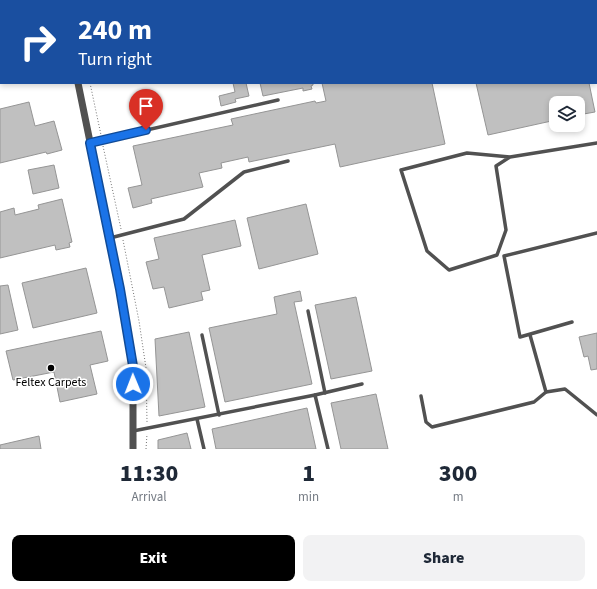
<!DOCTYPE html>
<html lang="en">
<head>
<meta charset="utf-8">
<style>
	:root { --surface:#fff; --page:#f2f2f3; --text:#1f2937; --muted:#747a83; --accent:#000 }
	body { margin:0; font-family:"Source Sans 3",sans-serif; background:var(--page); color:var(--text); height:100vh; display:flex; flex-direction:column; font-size:15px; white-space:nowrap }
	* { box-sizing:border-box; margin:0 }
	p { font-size:13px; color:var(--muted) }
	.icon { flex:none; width:22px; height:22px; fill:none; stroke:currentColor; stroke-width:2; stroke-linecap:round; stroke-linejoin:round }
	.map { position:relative; height:449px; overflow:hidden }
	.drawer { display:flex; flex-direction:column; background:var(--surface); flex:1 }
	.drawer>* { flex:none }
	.banner { position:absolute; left:0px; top:0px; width:597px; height:84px; box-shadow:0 2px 6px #0003; background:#1a4fa0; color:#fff; overflow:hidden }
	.buttons { position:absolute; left:549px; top:96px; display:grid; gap:8px }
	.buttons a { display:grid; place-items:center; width:36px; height:36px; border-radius:8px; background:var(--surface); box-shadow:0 2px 6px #0003; font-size:20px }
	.pin { position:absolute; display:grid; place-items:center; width:34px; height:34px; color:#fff; margin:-41px -17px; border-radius:50% 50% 50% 0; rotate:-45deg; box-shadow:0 0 4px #0007 }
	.pin .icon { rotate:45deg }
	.me { position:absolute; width:44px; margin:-22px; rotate:359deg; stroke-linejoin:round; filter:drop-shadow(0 0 3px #0008) }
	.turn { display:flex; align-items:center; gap:14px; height:84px; padding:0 12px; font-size:18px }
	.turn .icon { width:52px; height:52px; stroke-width:2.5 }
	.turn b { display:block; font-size:28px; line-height:34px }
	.eta { display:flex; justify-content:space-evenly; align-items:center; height:68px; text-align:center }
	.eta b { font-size:24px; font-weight:800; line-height:28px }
	.primary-button { display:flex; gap:8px; margin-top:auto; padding:8px 12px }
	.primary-button a { flex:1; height:46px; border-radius:8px; background:var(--accent); color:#fff; font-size:16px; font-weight:800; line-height:46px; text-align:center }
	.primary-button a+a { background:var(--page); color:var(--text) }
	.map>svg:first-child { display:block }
	.building { fill:#c0c0c0; stroke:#959595 }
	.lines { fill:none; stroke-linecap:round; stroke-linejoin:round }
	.path { stroke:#737373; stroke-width:1; stroke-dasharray:1 2; stroke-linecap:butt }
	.service { stroke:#515151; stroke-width:3.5 }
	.minor { stroke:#515151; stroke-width:7 }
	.route-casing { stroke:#114b97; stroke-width:10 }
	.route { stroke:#1a73e8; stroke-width:7 }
	.poi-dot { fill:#000; stroke:#fff; stroke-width:1.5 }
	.labels { text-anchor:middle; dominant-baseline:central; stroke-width:3; stroke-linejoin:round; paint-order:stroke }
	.poi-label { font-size:12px; fill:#000; stroke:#fff }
</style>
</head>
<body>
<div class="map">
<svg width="597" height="449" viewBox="0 0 597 449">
	<rect width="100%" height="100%" fill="#fff"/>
	<g class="building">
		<path d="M233 83H246L249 96 235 99 236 102 221 106 219 96 235 92Z"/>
		<path d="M260 83H313V85L311 86 312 89 303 91V88L263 96Z"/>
		<path d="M322 83H432L445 144 340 167 335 144 249 162 248 157 221 163 222 168 199 173 203 187 151 199 152 203 133 208 128 188 142 185 133 146 233 125 231 119 315 101 316 103 326 101Z"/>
		<path d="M476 83H589L595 112 578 115V103H556V120L488 135Z"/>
		<path d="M29 102 35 126 54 121 62 150 47 154 46 152 0 163V109Z"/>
		<path d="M54 165 59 188 33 194 28 170Z"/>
		<path d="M62 199 72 242 69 243 70 247 56 250 55 245 0 258V212L14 208 15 215 39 209 38 205Z"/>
		<path d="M306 204 318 254 259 269 247 218Z"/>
		<path d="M235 220 241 246 202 255 210 290 201 292 203 300 169 308 164 287 153 289 146 262 159 259 154 238Z"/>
		<path d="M86 268 97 313 33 328 22 283Z"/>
		<path d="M8 285 18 330 0 334V286Z"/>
		<path d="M300 291 302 301 294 302 312 384 225 402 209 328 277 314 274 297Z"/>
		<path d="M356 297 372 371 331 379 315 305Z"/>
		<path d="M101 331 108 361 90 365 97 394 60 402 54 372 13 380 6 351Z"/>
		<path d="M189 332 205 407 159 416 155 339Z"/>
		<path d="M597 333V369L591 370 588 356 584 357 579 337Z"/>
		<path d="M376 394 388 449H341L331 403Z"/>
		<path d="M307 408 316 449H216L212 429Z"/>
		<path d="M187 433 191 449H158V440Z"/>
		<path d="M39 436 41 449H0V445Z"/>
	</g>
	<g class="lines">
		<g class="path">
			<path d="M72 0V1"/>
			<path d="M90 83 101 135"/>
			<path d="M103 146 121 229"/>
			<path d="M123 240 139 321 146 368 147 422"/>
			<path d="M146 449 147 434"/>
		</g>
		<g class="service">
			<path d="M90 143 278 100"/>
			<path d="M510 157 496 166 506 230 497 255 449 270 427 251 401 170 467 153 510 157 597 143"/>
			<path d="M110 238 184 219 244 172 288 161"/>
			<path d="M308 311 325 393"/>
			<path d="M572 322 520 337 504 256 597 233"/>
			<path d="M202 335 219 415"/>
			<path d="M530 335 546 392 565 389 597 415"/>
			<path d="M315 395 362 384"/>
			<path d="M421 396 426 422 432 427 534 402 546 392"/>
			<path d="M197 419 204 449"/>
			<path d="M133 431 315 395 328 449"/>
		</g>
		<g class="minor">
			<path d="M61 0V1"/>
			<path d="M78 83 120 289 133 366V449"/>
		</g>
	</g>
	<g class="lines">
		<g class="route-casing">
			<path id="route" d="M133 384V366L120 289 90 143 146 130"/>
		</g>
		<use href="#route" class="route"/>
	</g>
	<circle class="poi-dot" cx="51" cy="368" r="4"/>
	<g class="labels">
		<g class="poi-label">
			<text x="51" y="382">Feltex Carpets</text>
		</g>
	</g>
</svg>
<div class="buttons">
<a><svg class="icon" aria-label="layers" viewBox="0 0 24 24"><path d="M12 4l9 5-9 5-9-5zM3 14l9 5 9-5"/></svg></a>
</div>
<div class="pin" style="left:146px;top:130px;background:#d93025"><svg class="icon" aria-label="arrive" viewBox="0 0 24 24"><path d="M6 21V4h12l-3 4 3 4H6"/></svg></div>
<svg class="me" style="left:133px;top:384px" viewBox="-20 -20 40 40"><circle r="17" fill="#1a73e8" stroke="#fff" stroke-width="3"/><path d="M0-11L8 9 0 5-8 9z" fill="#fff"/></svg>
<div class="banner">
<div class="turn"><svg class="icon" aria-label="right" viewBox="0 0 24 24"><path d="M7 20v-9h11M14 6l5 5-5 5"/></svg><div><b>240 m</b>Turn right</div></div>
</div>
</div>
<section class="drawer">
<div class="eta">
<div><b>11:30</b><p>Arrival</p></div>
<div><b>1</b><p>min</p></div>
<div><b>300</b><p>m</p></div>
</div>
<div class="primary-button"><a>Exit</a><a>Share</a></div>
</section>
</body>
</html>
